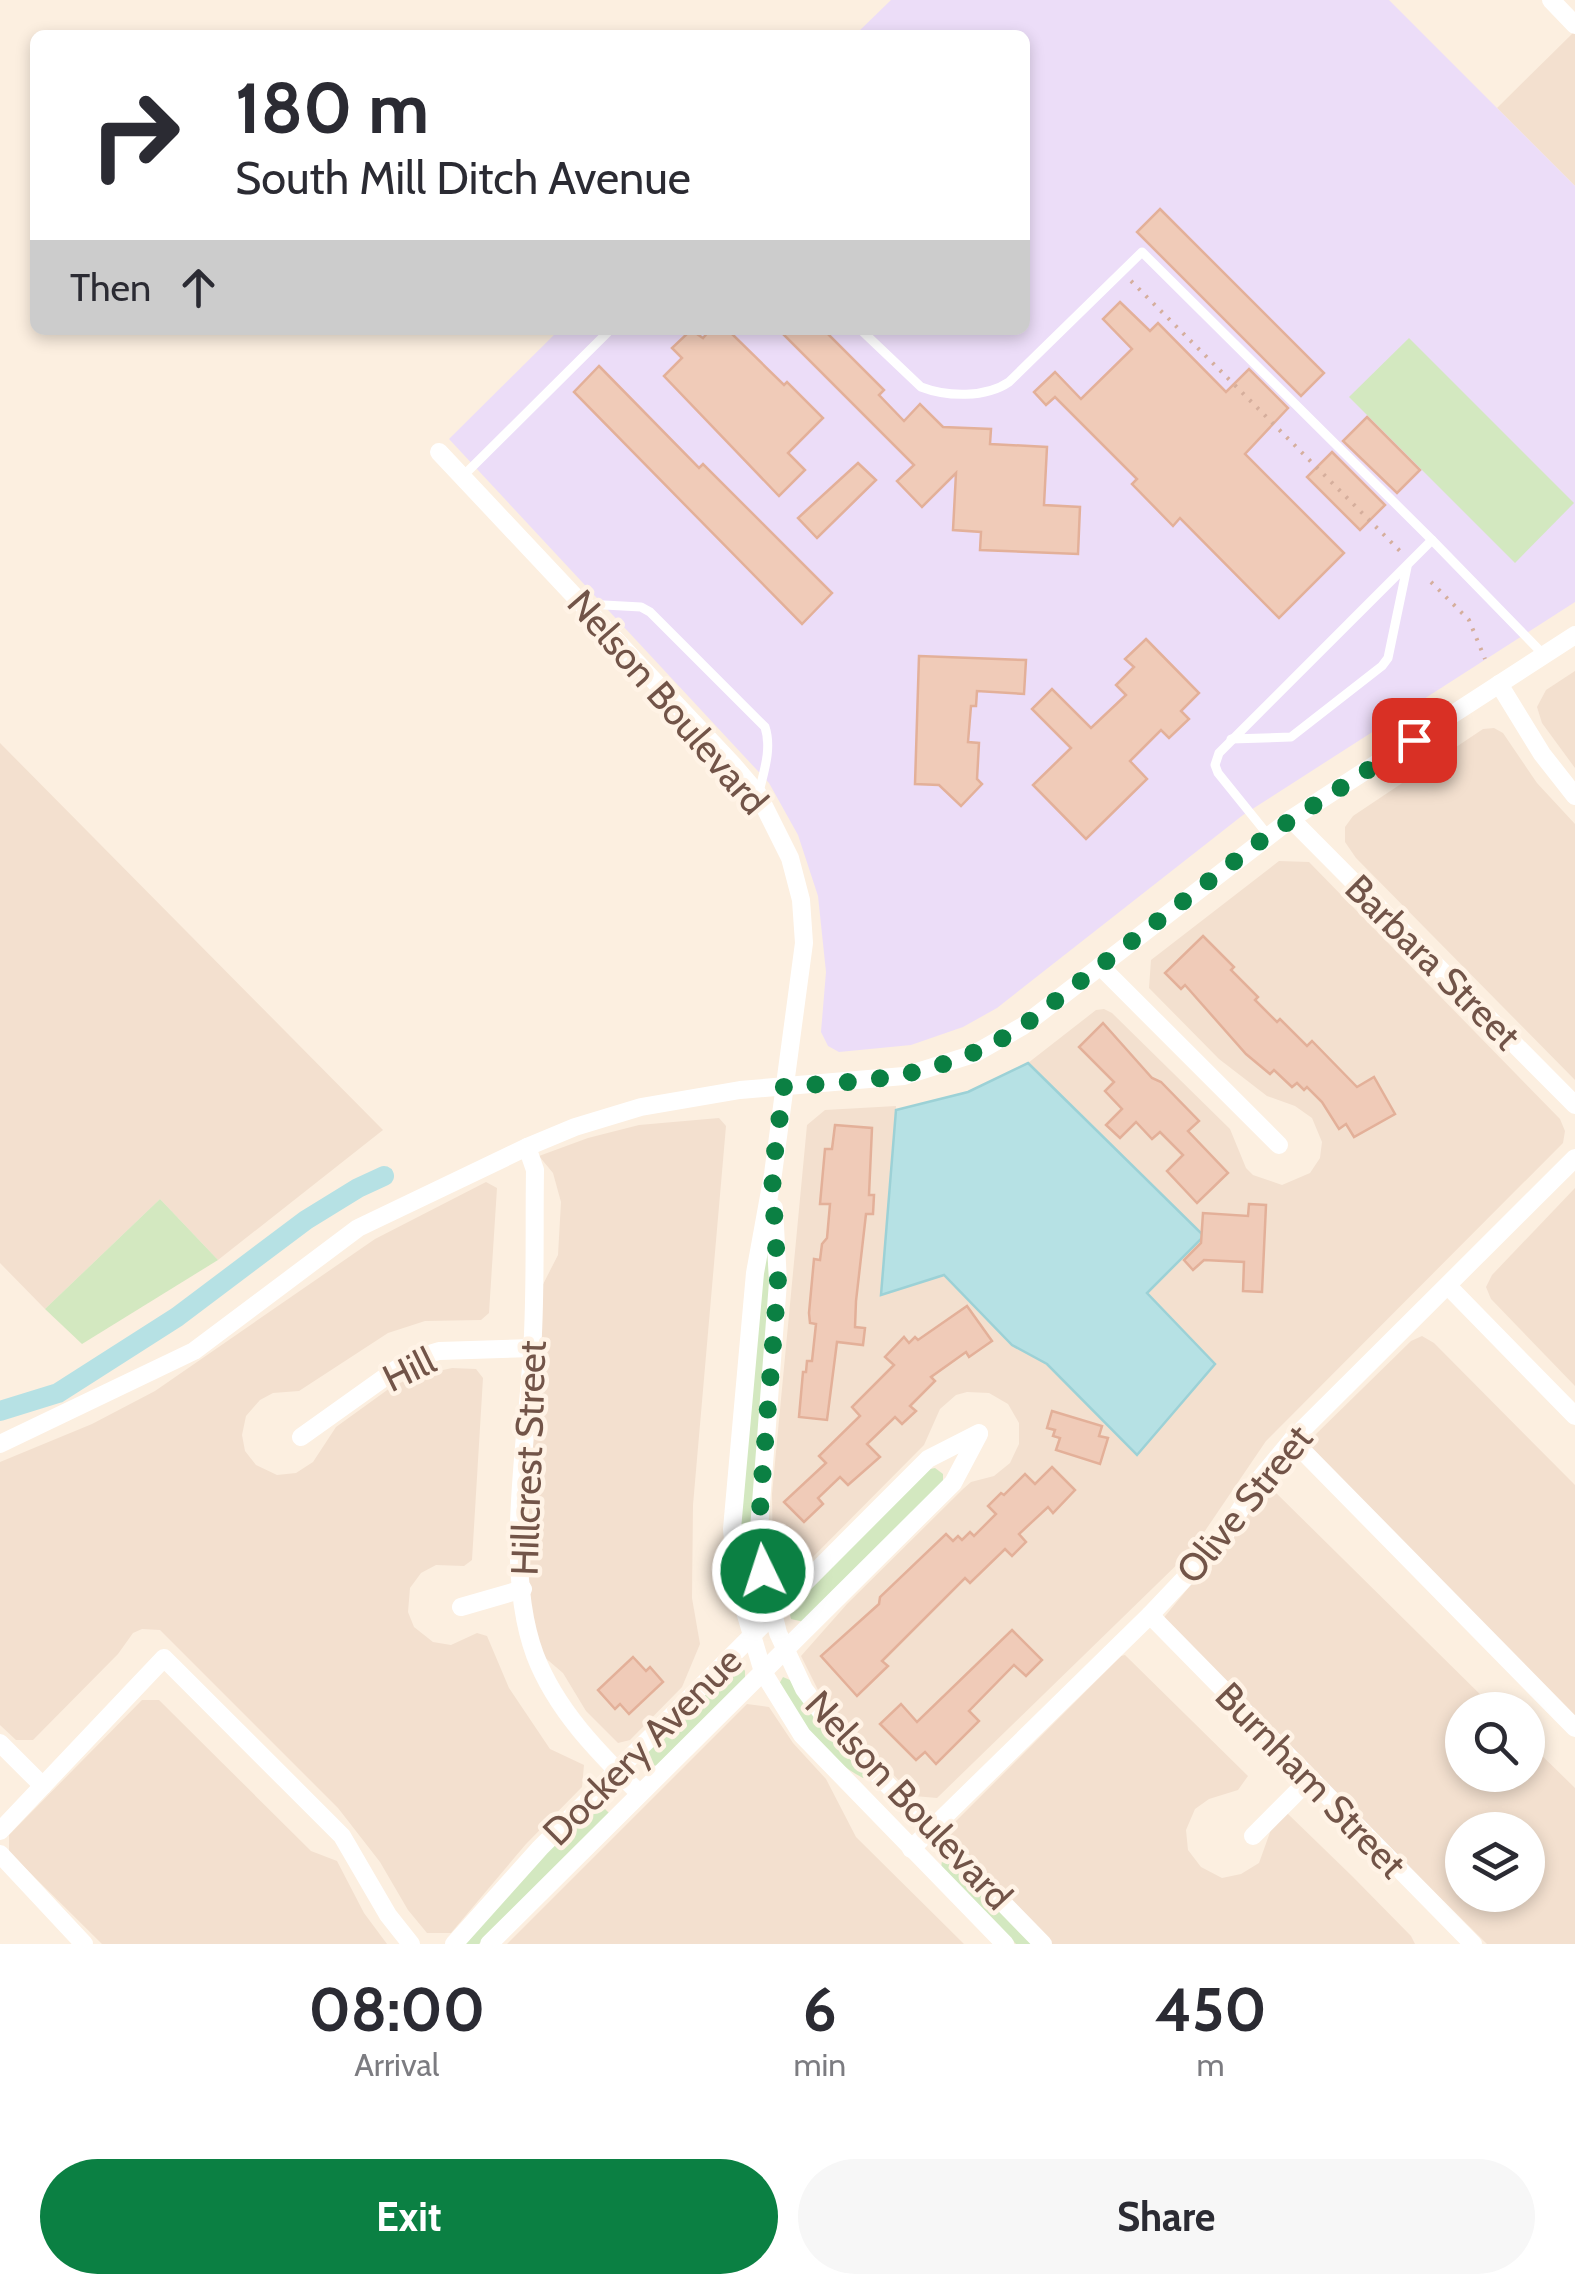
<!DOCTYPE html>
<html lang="en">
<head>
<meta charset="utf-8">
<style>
	:root { --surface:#fff; --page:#f7f7f7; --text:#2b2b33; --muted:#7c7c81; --accent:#0b8043 }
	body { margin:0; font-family:Cabin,sans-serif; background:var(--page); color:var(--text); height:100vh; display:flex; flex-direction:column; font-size:38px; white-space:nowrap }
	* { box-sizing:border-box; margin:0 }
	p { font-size:32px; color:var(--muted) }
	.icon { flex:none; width:55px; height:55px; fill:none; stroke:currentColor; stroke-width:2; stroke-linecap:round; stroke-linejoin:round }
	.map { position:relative; height:1944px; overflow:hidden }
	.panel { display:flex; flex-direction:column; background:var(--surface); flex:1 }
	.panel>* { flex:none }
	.banner { position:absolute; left:30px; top:30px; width:1000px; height:305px; border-radius:15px; box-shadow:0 5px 15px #0003; background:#fff; color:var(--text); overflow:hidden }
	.buttons { position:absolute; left:1445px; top:1692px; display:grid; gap:20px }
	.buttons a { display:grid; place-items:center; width:100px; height:100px; border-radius:50%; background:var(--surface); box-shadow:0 5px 15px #0003; font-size:50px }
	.pin { position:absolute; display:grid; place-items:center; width:85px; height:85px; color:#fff; margin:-42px; border-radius:20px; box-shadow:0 5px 15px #0006 }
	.me { position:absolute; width:110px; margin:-55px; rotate:356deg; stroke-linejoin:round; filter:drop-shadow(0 0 8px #0008) }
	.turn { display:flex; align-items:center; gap:35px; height:210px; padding:0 40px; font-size:45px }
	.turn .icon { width:130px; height:130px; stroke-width:2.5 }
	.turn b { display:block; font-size:70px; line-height:85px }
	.then { display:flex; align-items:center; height:95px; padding:0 40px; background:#0003; gap:20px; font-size:38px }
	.eta { display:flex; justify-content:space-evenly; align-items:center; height:170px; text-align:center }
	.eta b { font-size:60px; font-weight:700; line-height:70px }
	.button { display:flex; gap:20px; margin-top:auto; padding:20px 40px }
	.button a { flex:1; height:115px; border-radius:60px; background:var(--accent); color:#fff; font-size:40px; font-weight:700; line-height:115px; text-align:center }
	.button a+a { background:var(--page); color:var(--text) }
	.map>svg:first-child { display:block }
	.residential { fill:#f3e0cf; fill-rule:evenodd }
	.education { fill:#ecddf8 }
	.green { fill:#d3e8c0 }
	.water { fill:#b6e1e4; stroke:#9cd1d6; stroke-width:2.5 }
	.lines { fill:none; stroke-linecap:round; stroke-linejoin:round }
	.canal { stroke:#b6e1e4; stroke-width:20 }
	.building { fill:#f0cbb8; stroke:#e3b099; stroke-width:2.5 }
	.path { stroke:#d5ae9c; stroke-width:4; stroke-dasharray:2.5 8; stroke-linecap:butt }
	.service { stroke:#fff; stroke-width:9 }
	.minor { stroke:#fff; stroke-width:18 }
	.route { stroke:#0b8043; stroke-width:18; stroke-dasharray:0 32.4 }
	.labels { text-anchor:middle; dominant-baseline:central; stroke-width:9; stroke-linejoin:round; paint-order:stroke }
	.street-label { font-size:38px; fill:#725448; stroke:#fff3e6 }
</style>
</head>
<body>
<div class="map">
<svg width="1575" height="1944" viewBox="0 0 1575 1944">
	<rect width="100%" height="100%" fill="#fcefe0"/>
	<g class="residential">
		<path d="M1575 31V186L1497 108Z"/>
		<path d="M1575 671V768L1542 723 1537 707 1546 690Z"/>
		<path d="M1494 728 1503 733 1537 783 1575 824V1080L1356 858 1345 842V827L1353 816 1483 729Z"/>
		<path d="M0 743 383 1130 218 1260 160 1199 45 1309 0 1263Z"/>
		<path d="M1279 861 1309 862 1560 1119 1565 1131 1563 1143 1266 1441 1192 1550 937 1798 914 1796 838 1718 819 1692 801 1656 847 1604 963 1489 971 1482 994 1476 1010 1463 1019 1444V1423L1008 1404 989 1393 967 1392 956 1395 940 1409 924 1445 797 1573 773 1567 772 1494 807 1125 825 1110 896 1106 881 1294 944 1275 1012 1345 1047 1364 1137 1454 1146 1293 1204 1236 1028 1063 1096 1010 1104 1009 1112 1013 1230 1129 1246 1168 1253 1175 1282 1185 1310 1173 1320 1158 1322 1142 1312 1118 1295 1106 1267 1096 1219 1059 1149 988 1151 960Z"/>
		<path d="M719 1118 726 1126 693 1505 692 1598 700 1644 682 1687 630 1740 618 1743 586 1711 563 1673 528 1643 513 1552 533 1304 558 1255 561 1202 553 1173 539 1156 588 1138 639 1125Z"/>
		<path d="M486 1182 497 1188 489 1313 481 1320 425 1321 388 1333 299 1391 273 1393 260 1400 246 1416 242 1435 245 1451 256 1465 277 1475 296 1473 313 1462 336 1427 390 1388 412 1377 452 1368 476 1369 483 1378 472 1560 464 1566 436 1565 421 1573 410 1588 408 1612 414 1627 433 1642 451 1645 477 1633 487 1636 509 1688 550 1749 584 1765 582 1787 526 1844 451 1933H427L408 1910 380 1862 338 1808 160 1630 142 1629 133 1633 118 1654 33 1740H16L0 1725V1462L92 1424 155 1391 375 1239Z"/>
		<path d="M1575 1188V1386L1491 1299 1486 1287 1492 1275Z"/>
		<path d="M1422 1336 1434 1343 1575 1485V1716L1310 1448 1313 1437 1411 1341Z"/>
		<path d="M1266 1483 1496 1710H1462V1775H1528V1742L1575 1788V1944H1487L1161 1621 1218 1552ZM1462 1830H1528V1895H1462Z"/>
		<path d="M1125 1655 1248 1776 1238 1790 1209 1799 1195 1809 1186 1830 1188 1850 1201 1867 1222 1878 1241 1874 1259 1863 1273 1824 1287 1813 1353 1877 1411 1936 1415 1944H1042L945 1832 1121 1656Z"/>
		<path d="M142 1700H159L311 1851 337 1861 364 1913 387 1944H102L9 1852V1835Z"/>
		<path d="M747 1704 769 1707 793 1743 826 1779 856 1837 964 1944H507Z"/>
	</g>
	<path class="education" d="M891 0H1389L1575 186V602L1243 815 997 1008 963 1027 911 1045 839 1052 828 1046 821 1032 826 972 818 896 798 835 769 783 449 439 559 330H1025V35H855Z"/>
	<g class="green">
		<path d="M1409 338 1574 503 1515 563 1349 397Z"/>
		<path d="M160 1199 218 1260 82 1344 45 1309Z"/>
		<path d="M767 1235 770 1285 751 1531 752 1562 760 1600 753 1606 745 1591 738 1534Z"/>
		<path d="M935 1468 943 1474V1484L804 1622 791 1619 789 1610 930 1469Z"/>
		<path d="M732 1665 742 1666 745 1671V1681L658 1766 645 1764 643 1755Z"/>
		<path d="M783 1677 790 1680 866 1775 863 1778C824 1758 801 1721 779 1684Z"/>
		<path d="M597 1801 610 1814 479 1944H465L539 1860Z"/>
		<path d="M950 1860 1032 1944H1016L941 1868 942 1861Z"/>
	</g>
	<path class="water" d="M1028 1063 1204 1236 1147 1293 1215 1364 1137 1455 1047 1364 1012 1345 944 1275 881 1295 896 1110 968 1092Z"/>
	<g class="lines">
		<path class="canal" d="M0 1411 58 1393 177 1317 306 1220 358 1188 384 1176"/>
	</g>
	<g class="building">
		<path d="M1160 209 1324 373 1301 396 1137 232Z"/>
		<path d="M1120 302 1150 331 1158 323 1226 392 1249 369 1288 408 1245 454 1344 553 1279 618 1180 518 1173 526 1132 484 1137 479 1055 397 1046 405 1034 392 1055 372 1081 399 1132 349 1103 319Z"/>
		<path d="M691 330 703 338 710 330H728L784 385 787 382 823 418 788 453 805 470 779 496 664 376 682 358 672 348Z"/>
		<path d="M779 330H824L884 390 879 395 904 421 920 404 943 427 991 429 990 444 1047 447 1044 505 1080 507 1078 554 980 550 981 532 953 530 956 473 922 507 897 481 914 465Z"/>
		<path d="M599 366 699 468 703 464 832 593 802 624 574 392Z"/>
		<path d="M1367 417 1420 470 1397 493 1343 441Z"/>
		<path d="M1332 452 1385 505 1360 530 1307 477Z"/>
		<path d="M858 463 876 480 817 538 798 518Z"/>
		<path d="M1146 639 1199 693 1181 711 1189 719 1169 738 1161 730 1130 761 1147 779 1086 839 1033 785 1071 748 1032 709 1052 689 1091 728 1126 695 1116 685 1134 667 1125 659Z"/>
		<path d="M919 656 1026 660 1024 694 977 691 976 706H971L968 742 979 743 977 779 982 784 961 806 939 785 915 784Z"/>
		<path d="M1203 936 1234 967 1231 970 1258 997 1255 1000 1277 1022 1280 1019 1307 1046 1312 1041 1357 1087 1374 1077 1395 1114 1354 1137 1346 1124 1339 1129 1322 1102 1307 1087 1304 1090 1297 1083 1292 1087 1274 1070 1270 1074 1246 1054 1185 985 1181 989 1165 973Z"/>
		<path d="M1103 1023 1152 1078 1161 1082 1199 1121 1188 1131 1228 1173 1197 1203 1167 1171 1183 1155 1160 1132 1152 1139 1136 1122 1120 1138 1106 1125 1122 1109 1105 1091 1114 1082 1079 1047Z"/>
		<path d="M835 1125 872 1128 869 1195H874L873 1214H866L856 1301 855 1327 865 1328 863 1345 837 1342 827 1420 799 1417 803 1372H806L807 1361H812L816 1324 810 1323 809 1313 814 1259 820 1260 822 1244 827 1238 830 1204H820L825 1149H832Z"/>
		<path d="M1249 1204 1266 1205 1262 1292 1243 1291 1244 1262 1204 1260 1193 1270 1184 1260 1201 1243 1203 1213 1248 1216Z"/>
		<path d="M967 1306 992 1341 969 1357 966 1352 931 1377 935 1381 910 1406 916 1411 902 1424 895 1417 867 1444 880 1457 848 1485 840 1477 818 1498 823 1504 804 1522 784 1502 826 1463 819 1456 860 1416 852 1407 894 1365 885 1357 904 1337 909 1343 915 1337 918 1340Z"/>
		<path d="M1052 1411 1102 1426 1099 1436 1108 1438 1100 1464 1056 1450 1060 1438 1053 1436 1055 1430 1047 1428Z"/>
		<path d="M1052 1467 1075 1490 1053 1513 1048 1507 1019 1534 1026 1542 1012 1556 1005 1549 970 1583 965 1578 882 1661 888 1666 857 1696 821 1656 879 1604 880 1597 946 1534 953 1541 958 1536 962 1540 970 1532 974 1536 996 1514 988 1506 1001 1493 1004 1495 1025 1474 1035 1484Z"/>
		<path d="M1012 1630 1042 1660 1026 1676 1014 1665 969 1711 979 1721 936 1764 925 1752 916 1760 880 1724 901 1704 917 1722Z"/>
		<path d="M633 1657 646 1671 650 1667 663 1682 629 1714 620 1704 615 1709 598 1690Z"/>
	</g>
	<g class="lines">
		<g class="path">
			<path d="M1131 281 1401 552"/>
			<path d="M1431 582 1469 620 1485 659"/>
		</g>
		<g class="service">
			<path d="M861 330 921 387C947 397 986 398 1009 382L1142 252 1432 540"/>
			<path d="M462 477 610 330"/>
			<path d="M586 604 641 607 650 612 765 727C772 748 764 771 759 792"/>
			<path d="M1231 739 1291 737 1382 666 1388 658 1407 567"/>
			<path d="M1268 835 1218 773 1215 765 1219 753 1432 540 1544 655"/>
		</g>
		<g class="minor">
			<path d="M1551 0 1575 25"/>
			<path d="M439 452 734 766 758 794 790 858 801 900 804 943 773 1174 755 1273 732 1529 737 1585 763 1672 802 1735 1005 1944"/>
			<path d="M1499 684 1542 754 1575 796"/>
			<path d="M1291 819 1575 1105"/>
			<path d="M1100 966 1279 1145"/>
			<path d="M527 1147 535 1170C534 1231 536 1292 532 1352 527 1443 503 1569 535 1655 556 1710 598 1752 639 1793"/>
			<path d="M774 1208 778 1282 759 1529 763 1571 778 1633 804 1689 835 1731 1043 1944"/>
			<path d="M1448 1286 1575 1416"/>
			<path d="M301 1437 409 1360 439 1351 533 1348"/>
			<path d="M1292 1440 1575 1728"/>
			<path d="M0 1444 194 1351 358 1228 527 1147 575 1127 641 1107 740 1090 904 1076 974 1054 1023 1026 1291 819 1575 635"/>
			<path d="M461 1607 523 1589"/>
			<path d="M1150 1615 1473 1944"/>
			<path d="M0 1743 43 1786"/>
			<path d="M0 1831 164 1658 342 1836 388 1915 411 1944"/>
			<path d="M1253 1836 1310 1779"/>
			<path d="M911 1849 1150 1615 1222 1539 1258 1481 1292 1440 1575 1158"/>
			<path d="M0 1854 84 1944"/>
			<path d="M454 1944 540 1848 928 1459 979 1433"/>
			<path d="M489 1944 953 1483 979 1434"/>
		</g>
	</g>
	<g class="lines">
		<path class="route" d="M763 1571 759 1529 761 1493 778 1282 772 1174 784 1086C875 1082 945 1076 1023 1026L1268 835 1414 740"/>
	</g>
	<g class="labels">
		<g class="street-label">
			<text transform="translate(668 702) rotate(49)">Nelson Boulevard</text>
			<text transform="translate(1433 962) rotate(45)">Barbara Street</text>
			<text transform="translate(409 1369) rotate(-26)">Hill</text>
			<text transform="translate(528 1458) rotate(-88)">Hillcrest Street</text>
			<text transform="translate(1244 1504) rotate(-51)">Olive Street</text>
			<text transform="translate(642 1746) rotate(-45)">Dockery Avenue</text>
			<text transform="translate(1311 1780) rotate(46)">Burnham Street</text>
			<text transform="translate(909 1800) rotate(47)">Nelson Boulevard</text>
		</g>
	</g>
</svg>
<div class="buttons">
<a><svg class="icon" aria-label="search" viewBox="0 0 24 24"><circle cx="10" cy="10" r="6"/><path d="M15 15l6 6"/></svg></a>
<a><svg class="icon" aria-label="layers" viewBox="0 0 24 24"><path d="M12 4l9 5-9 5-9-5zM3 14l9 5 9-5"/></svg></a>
</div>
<div class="pin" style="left:1414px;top:740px;background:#d93025"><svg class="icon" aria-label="arrive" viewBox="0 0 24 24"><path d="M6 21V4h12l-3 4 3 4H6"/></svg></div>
<svg class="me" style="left:763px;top:1571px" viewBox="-20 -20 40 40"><circle r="17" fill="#0b8043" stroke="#fff" stroke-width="3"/><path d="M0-11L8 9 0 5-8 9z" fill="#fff"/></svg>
<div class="banner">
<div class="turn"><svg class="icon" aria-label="right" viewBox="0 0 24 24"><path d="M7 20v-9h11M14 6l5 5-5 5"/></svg><div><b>180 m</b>South Mill Ditch Avenue</div></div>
<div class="then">Then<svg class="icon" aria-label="ahead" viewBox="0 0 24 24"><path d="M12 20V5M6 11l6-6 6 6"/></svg></div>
</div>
</div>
<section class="panel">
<div class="eta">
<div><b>08:00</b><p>Arrival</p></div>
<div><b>6</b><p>min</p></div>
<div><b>450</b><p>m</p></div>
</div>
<div class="button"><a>Exit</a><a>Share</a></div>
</section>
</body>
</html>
